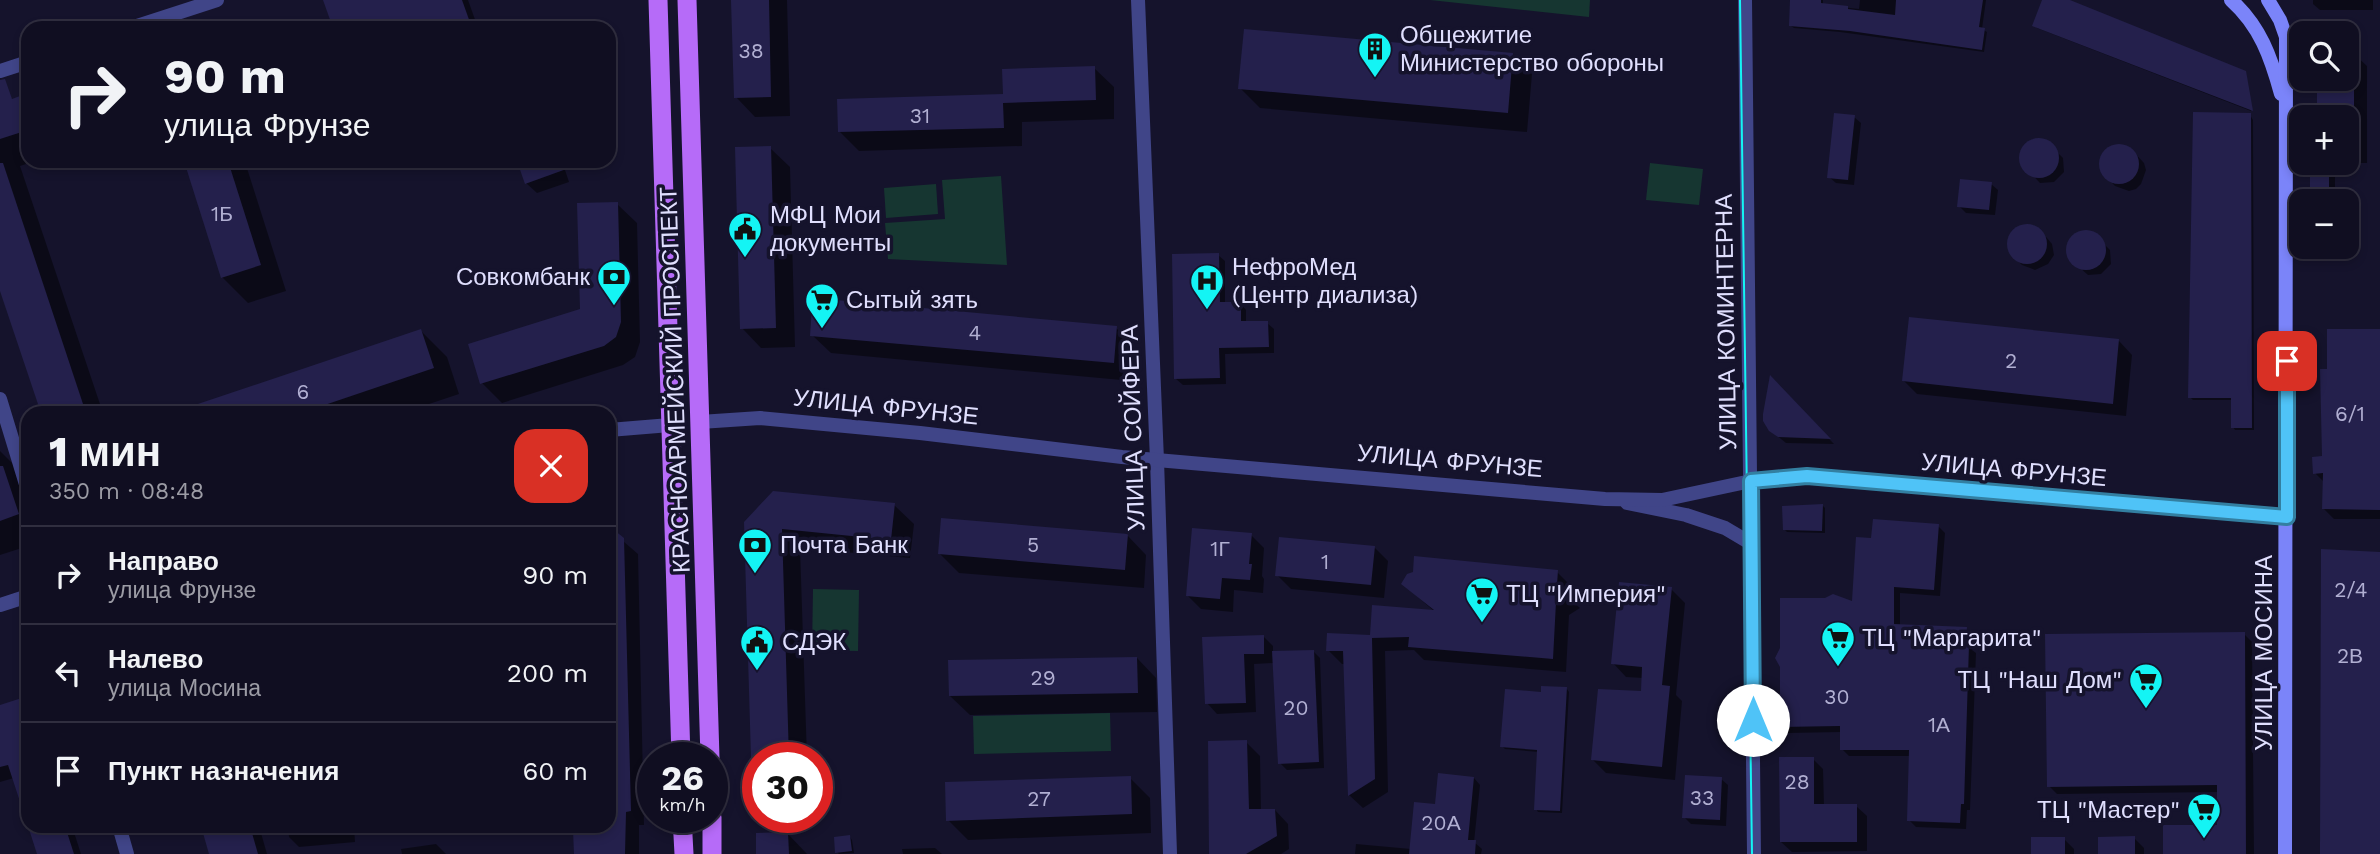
<!DOCTYPE html>
<html lang="ru">
<head>
<meta charset="utf-8">
<style>
	:root { --surface:#100e21; --page:#19172a; --text:#f1f3f6; --muted:#9c9ca5; --line:#302e3f }
	body { margin:0; font-family:"Work Sans",sans-serif; background:var(--page); color:var(--text); height:100vh; display:flex; flex-direction:column; font-size:26px; white-space:nowrap }
	* { box-sizing:border-box; margin:0 }
	p { font-size:23px; color:var(--muted) }
	.icon { flex:none; width:38px; height:38px; fill:none; stroke:currentColor; stroke-width:2; stroke-linecap:round; stroke-linejoin:round }
	.map { position:relative; flex:1; overflow:hidden }
	.sheet { position:absolute; left:21px; top:406px; width:595px; height:427px; display:flex; flex-direction:column; background:var(--surface); border-radius:21px; box-shadow:0 4px 10px #0003,0 0 0 2px var(--line) }
	.sheet>* { flex:none }
	.hud { position:absolute; left:21px; top:21px; width:595px; height:147px; border-radius:21px; box-shadow:0 4px 10px #0003,0 0 0 2px var(--line); background:#100e21; color:var(--text); overflow:hidden }
	.buttons { position:absolute; left:2289px; top:21px; display:grid; gap:14px }
	.buttons a { display:grid; place-items:center; width:70px; height:70px; border-radius:14px; background:var(--surface); box-shadow:0 4px 10px #0003,0 0 0 2px var(--line); font-size:35px }
	.speed { position:absolute; left:637px; top:742px; display:flex; gap:14px; font-size:35px; font-weight:700; text-align:center }
	.speed>* { display:grid; place-content:center; width:91px; height:91px; border-radius:50%; background:var(--surface); box-shadow:0 4px 10px #0003,0 0 0 2px var(--line); line-height:1 }
	.speed small { font-size:18px; font-weight:400 }
	.speed .limit { border:10px solid #d22; background:#fff; color:#111 }
	.pin { position:absolute; display:grid; place-items:center; width:60px; height:60px; color:#fff; margin:-30px; border-radius:14px; box-shadow:0 4px 10px #0006 }
	.me { position:absolute; width:77px; margin:-38px; rotate:0deg; stroke-linejoin:round; filter:drop-shadow(0 0 5px #0008) }
	.turn { display:flex; align-items:center; gap:24px; height:147px; padding:0 28px; font-size:32px }
	.turn .icon { width:91px; height:91px; stroke-width:2.5 }
	.turn b { display:block; font-size:49px; line-height:60px }
	.round { display:grid; place-items:center; flex:none; width:74px; height:74px; border-radius:21px; background:var(--page) }
	.summary { display:flex; align-items:center; justify-content:space-between; height:119px; padding:0 28px }
	h1 { font-size:42px; font-weight:800; line-height:52px }
	ul { padding:0; list-style:none }
	li { display:flex; align-items:center; gap:21px; height:98px; padding:0 28px; border-top:2px solid var(--line) }
	li div { flex:1 }
	li b { display:block; font-size:26px }
	li em { font-style:normal }
	.map>svg:first-child { display:block }
	.green { fill:#163631 }
	.shadow { fill:#0007 }
	.building { fill:#24204c }
	.lines { fill:none; stroke-linecap:round; stroke-linejoin:round }
	.minor { stroke:#404588; stroke-width:14 }
	.tertiary { stroke:#404588; stroke-width:14 }
	.secondary { stroke:#7b84f9; stroke-width:14 }
	.primary { stroke:#b66bf8; stroke-width:19 }
	.tram { stroke:#14f4f4; stroke-width:2 }
	.route-casing { stroke:#337fa1; stroke-width:18 }
	.route { stroke:#4fc3f7; stroke-width:12 }
	.labels { text-anchor:middle; dominant-baseline:central; stroke-width:7; stroke-linejoin:round; paint-order:stroke }
	.number-label { font-size:21px; fill:#b1afd2 }
	.poi-label { font-size:24px; fill:#e0dffe; stroke:#15132c; text-anchor:start }
	.street-label { font-size:24px; fill:#e0dffe; stroke:#15132c }
</style>
</head>
<body>
<div class="map">
<svg width="2380" height="854" viewBox="0 0 2380 854">
	<rect width="100%" height="100%" fill="#15132c"/>
	<g class="green">
		<path d="M1430 0H1590L1589 17Z"/>
		<path d="M1650 163 1703 169 1699 205 1646 200Z"/>
		<path d="M1001 176 1007 265 888 259 885 223 945 219 942 180Z"/>
		<path d="M936 184 938 214 886 218 884 188Z"/>
		<path d="M813 589 859 590 858 651 812 650Z"/>
		<path d="M1110 713 1111 751 974 754 973 716Z"/>
	</g>
	<g class="shadow">
		<path d="M332 0H468L478 28H334Z"/>
		<path d="M733 0H787L790 116 755 117 736 97Z"/>
		<path d="M1791 0H1823V5L1859 9 1860 0H1986L1982 29 1987 32 1984 52 1840 32 1794 28 1791 26Z"/>
		<path d="M2044 0H2065L2244 72 2251 111 2037 28 2034 25Z"/>
		<path d="M2313 0H2373V10H2320L2313 4Z"/>
		<path d="M2347 53H2353L2367 66V163H2333H2347V117H2319V79H2347Z"/>
		<path d="M1513 55 1532 74 1527 132 1260 108 1240 88Z"/>
		<path d="M1094 68 1114 87V119L1022 122V146L859 151 839 131 1005 96Z"/>
		<path d="M28 95V161H35L20 166 103 413H43L0 286V101L10 97 13 100Z"/>
		<path d="M2250 115 2253 120 2254 430H2235L2233 427V400H2193L2190 397Z"/>
		<path d="M1854 117 1861 123 1854 185 1836 183 1829 177Z"/>
		<path d="M2032 141H2046L2063 158 2064 172 2054 182 2040 183 2023 165 2022 152Z"/>
		<path d="M2118 146 2132 150 2144 163 2146 170 2141 184 2136 189 2129 191 2115 186 2103 173 2101 159 2105 152Z"/>
		<path d="M770 148 790 167 795 347 761 348 742 328Z"/>
		<path d="M185 161H248L245 162 286 291 248 303 222 277Z"/>
		<path d="M519 161H562L569 182 537 193 526 183Z"/>
		<path d="M2329 170 2335 176V196H2318L2312 189Z"/>
		<path d="M1991 184 1998 190 1995 215 1966 213 1959 206Z"/>
		<path d="M617 204 637 223 640 342 635 357 623 365 502 403 482 383 582 310Z"/>
		<path d="M2027 226 2040 231 2047 238 2052 244 2054 255 2048 264 2035 270 2022 265 2015 258 2009 245 2014 232Z"/>
		<path d="M2093 233 2110 250 2111 264 2101 274 2088 275 2069 258 2067 247 2079 234Z"/>
		<path d="M1218 255 1225 261V304L1240 303 1246 310V323H1267L1274 329V353L1225 354 1226 384 1183 385 1176 379Z"/>
		<path d="M1116 328 1135 346 1132 381 831 353 812 335Z"/>
		<path d="M421 331 447 357 459 394 402 413H178Z"/>
		<path d="M2380 331V519H2334L2324 509V482L2315 473Z"/>
		<path d="M2119 341 2132 355 2126 416 1917 394 1904 381Z"/>
		<path d="M1771 378 1834 444 1786 443 1770 430Z"/>
		<path d="M0 451 21 472 28 492V546L0 555Z"/>
		<path d="M894 505 914 524 910 558 800 548 807 758H758V798L753 793 745 522Z"/>
		<path d="M1823 506 1825 508V533L1787 532 1784 529Z"/>
		<path d="M1938 526 1945 533 1940 596 1900 593V626L1966 629 1973 635 1972 650 1976 653 1970 810H1967L1966 829 1916 827 1909 820 1911 756H1849L1842 749V732L1788 733 1782 726 1854 604 1873 540Z"/>
		<path d="M609 529 638 554 644 825H639V854H575L599 831V826H609Z"/>
		<path d="M1127 535 1146 555 1144 588 959 573 940 554Z"/>
		<path d="M1251 535 1264 548 1262 576 1264 579 1263 593 1234 590 1233 612 1201 609 1188 596Z"/>
		<path d="M1375 548 1388 561 1384 598 1291 589 1277 575Z"/>
		<path d="M1557 572 1571 586 1570 599 1580 608 1569 615 1566 672 1424 660 1414 650 1385 651 1388 792 1363 808 1349 795 1345 664H1342L1328 650 1372 636 1435 612 1403 584Z"/>
		<path d="M1671 589 1685 603 1676 695 1682 701 1675 780 1606 773 1593 760 1642 693 1643 678 1626 677 1613 663Z"/>
		<path d="M2244 634 2252 642 2254 854H2165L2219 826V792L2057 794 2049 786Z"/>
		<path d="M1263 636 1273 646V653L1314 652 1320 658 1324 768 1287 770 1280 763 1274 663 1254 664 1256 712 1217 714 1207 703 1204 639Z"/>
		<path d="M1137 658 1156 678 1157 712 970 715 950 696Z"/>
		<path d="M1567 689 1569 692 1562 813 1538 812 1536 809 1539 752 1505 749 1502 746 1542 694Z"/>
		<path d="M28 698V822L14 778 0 782V706Z"/>
		<path d="M1246 742 1260 756 1261 811 1275 810 1288 824 1289 849 1281 854H1211Z"/>
		<path d="M1813 759 1823 769 1824 806H1856L1867 816V851L1792 852 1781 842Z"/>
		<path d="M1130 778 1150 798 1151 833 968 840 948 820Z"/>
		<path d="M1474 778 1480 785 1474 842 1482 849 1481 854H1355L1356 844 1411 849 1437 806Z"/>
		<path d="M1721 779 1728 785 1726 826 1691 824 1684 817Z"/>
		<path d="M29 826H72L81 854H38Z"/>
		<path d="M203 826H259L267 854H211Z"/>
		<path d="M288 826H354L355 842 299 847 289 837Z"/>
		<path d="M788 834 807 854H758Z"/>
		<path d="M850 837 852 840 854 853 839 854 837 852Z"/>
		<path d="M2134 838 2144 848V854H2100Z"/>
		<path d="M2064 839 2074 849V854H2033Z"/>
		<path d="M436 844 446 854H402L401 849Z"/>
		<path d="M935 848 942 854H903L902 849Z"/>
	</g>
	<g class="building">
		<path d="M323 0H462L472 28H333Z"/>
		<path d="M731 0H769L771 97 734 98Z"/>
		<path d="M1790 0H1821V3L1848 6V9L1895 15 1896 0H1983L1979 27 1985 28 1982 50 1850 31 1789 26Z"/>
		<path d="M2042 0H2070L2246 71 2253 111 2032 26Z"/>
		<path d="M1244 29 1513 53 1508 113 1238 89Z"/>
		<path d="M1095 66 1096 100 1003 103 1004 128 838 132 837 99 1003 94 1002 69Z"/>
		<path d="M5 79 12 99 28 93V130L0 139V80Z"/>
		<rect x="2317" y="79" width="37" height="38"/>
		<path d="M2193 112 2251 113 2252 428H2231V398H2188Z"/>
		<path d="M1834 113 1855 115 1848 180 1827 178Z"/>
		<circle cx="2039" cy="158" r="20"/>
		<circle cx="2119" cy="164" r="20"/>
		<path d="M771 146 776 328 740 329 735 147Z"/>
		<path d="M184 161H228L261 265 221 278Z"/>
		<path d="M517 161H583V163L525 184Z"/>
		<path d="M0 163H3L86 413H41L0 291Z"/>
		<rect x="2310" y="168" width="19" height="22"/>
		<path d="M1960 179 1992 182 1989 210 1957 207Z"/>
		<path d="M618 202 621 322 616 337 604 346 480 384 468 344 580 309 577 203Z"/>
		<circle cx="2027" cy="244" r="20"/>
		<circle cx="2086" cy="250" r="20"/>
		<path d="M1219 253 1220 302H1241V321H1268L1269 347 1219 348 1220 378 1174 379 1172 254Z"/>
		<path d="M836 300 1117 326 1114 363 810 336 812 306 835 308Z"/>
		<path d="M1909 317 2119 339 2113 404 1902 381Z"/>
		<path d="M421 329 434 368 301 413H181L180 410Z"/>
		<path d="M2327 329H2380V510L2322 509 2323 473 2313 474 2312 457 2322 456 2320 369H2327Z"/>
		<path d="M1770 375 1831 439 1778 437 1769 431 1763 421V414Z"/>
		<path d="M0 466H3L19 514 0 521Z"/>
		<path d="M773 491 895 503 891 540 782 529 789 758H751L744 522Z"/>
		<path d="M1823 504 1822 531 1783 530 1782 506Z"/>
		<path d="M941 518 1128 534 1125 570 938 554Z"/>
		<path d="M1873 519 1939 524 1934 590 1894 587V624L1967 627 1966 645H1969L1964 804H1961L1960 823 1907 821 1909 750H1840V726L1780 727V667L1775 658 1780 648V598H1825L1833 594 1852 601 1856 537 1871 538Z"/>
		<path d="M609 526 624 538 631 811 626 812 625 854H574L573 830H609Z"/>
		<path d="M1192 528 1252 533 1249 564H1252L1250 580 1222 578 1220 599 1186 596Z"/>
		<path d="M1279 537 1375 546 1371 585 1275 576Z"/>
		<path d="M2321 549 2380 552V854H2320Z"/>
		<path d="M1414 556 1558 570 1557 585 1568 594 1556 602 1553 659 1408 647 1409 637 1372 638 1375 779 1348 796 1343 651H1326L1327 633 1370 635 1372 605 1434 610 1401 584 1407 574 1413 572Z"/>
		<path d="M1619 582 1672 587 1662 685 1670 686 1662 767 1591 760 1598 689 1641 691 1642 667 1611 664Z"/>
		<path d="M2245 632 2246 854H2163V825H2217V785L2047 787 2045 634Z"/>
		<path d="M1264 635V654H1244L1246 703 1205 704 1202 637Z"/>
		<path d="M1314 650 1319 762 1278 764 1272 651Z"/>
		<path d="M1137 657 1138 693 949 696 948 660Z"/>
		<path d="M1541 686 1567 687 1560 811 1534 810 1537 750 1500 747 1505 689 1541 692Z"/>
		<path d="M28 696V817H25L8 765 0 767V705Z"/>
		<path d="M1247 740 1249 809H1275L1277 836 1246 854H1209L1208 741Z"/>
		<path d="M1779 757H1814V804H1857V842H1780Z"/>
		<path d="M1438 773 1474 777 1468 840H1476L1475 854H1409L1414 802 1435 804Z"/>
		<path d="M1685 775 1722 777 1720 820 1682 818Z"/>
		<path d="M1131 776 1132 814 946 821 945 782Z"/>
		<path d="M28 826H65L74 854H37Z"/>
		<path d="M201 826H250L258 854H209Z"/>
		<path d="M788 832 789 854H756V833Z"/>
		<path d="M850 835 852 851 835 853 834 837Z"/>
		<path d="M2135 836V854H2098V837Z"/>
		<rect x="2031" y="837" width="34" height="17"/>
	</g>
	<g class="lines">
		<g class="minor">
			<path d="M1138 0 1157 460 1170 854"/>
			<path d="M1745 0 1754 854"/>
			<path d="M131 28 217 0"/>
			<path d="M0 71 28 62"/>
			<path d="M0 399 28 491"/>
			<path d="M1627 503 1686 515 1725 528 1752 544"/>
			<path d="M119 826 127 854"/>
		</g>
		<g class="tertiary">
			<path d="M700 422 760 418 920 433 1122 457 1605 499 1662 500 1751 481 1807 476 2287 517"/>
			<path d="M609 430 670 425"/>
			<path d="M0 605 28 596"/>
		</g>
		<g class="secondary">
			<path d="M2231 0C2260 26 2271 57 2281 94"/>
			<path d="M2268 0 2280 20 2286 37 2285 854"/>
		</g>
		<g class="primary">
			<path d="M658 0 681 758"/>
			<path d="M687 0 710 758"/>
			<path d="M682 817 684 854"/>
			<path d="M712 817V854"/>
		</g>
		<path class="tram" d="M1740 0 1752 854"/>
	</g>
	<g class="lines">
		<g class="route-casing">
			<path id="route" d="M1753 720 1751 481 1807 476 2287 517V361"/>
		</g>
		<use href="#route" class="route"/>
	</g>
	<defs>
		<g id="building-pin" transform="scale(1.75)"><path d="M0 17L-7.5 6A9.5 9.5 0 1 1 7.5 6Z" fill="#14f4f4" stroke="#15132c"/><path d="M-4-6H4V6H1V3H-1V6H-4ZM-2.5-4.3h1.7v1.8h-1.7ZM.8-4.3h1.7v1.8H.8ZM-2.5-1h1.7V.8h-1.7ZM.8-1h1.7V.8H.8Z" fill="#111"/></g>
		<g id="civic-pin" transform="scale(1.75)"><path d="M0 17L-7.5 6A9.5 9.5 0 1 1 7.5 6Z" fill="#14f4f4" stroke="#15132c"/><path d="M-.6-6.5H3V-4.5H.6V-3L4-1V1h2V6H-6V1h2V-1L-.6-3ZM-1.2 2.5V6h2.4V2.5Z" fill="#111"/></g>
		<g id="bank-pin" transform="scale(1.75)"><path d="M0 17L-7.5 6A9.5 9.5 0 1 1 7.5 6Z" fill="#14f4f4" stroke="#15132c"/><path d="M-6-4H6V4H-6ZM0-2.3a2.3 2.3 0 1 0 0 4.6a2.3 2.3 0 1 0 0-4.6Z" fill="#111"/></g>
		<g id="hospital-pin" transform="scale(1.75)"><path d="M0 17L-7.5 6A9.5 9.5 0 1 1 7.5 6Z" fill="#14f4f4" stroke="#15132c"/><path d="M-5-5h3v3.5h4V-5h3V5h-3V1.5h-4V5h-3Z" fill="#111"/></g>
		<g id="supermarket-pin" transform="scale(1.75)"><path d="M0 17L-7.5 6A9.5 9.5 0 1 1 7.5 6Z" fill="#14f4f4" stroke="#15132c"/><path d="M-6-5.5h2.5l.6 2H6L4.5 2H-2.5L-4.4-4H-6ZM-1.5 3.2a1.3 1.3 0 1 0 .1 0ZM3 3.2a1.3 1.3 0 1 0 .1 0Z" fill="#111"/></g>
	</defs>
	<g fill-rule="evenodd">
		<use href="#building-pin" x="1375" y="49"/>
		<use href="#civic-pin" x="745" y="229"/>
		<use href="#bank-pin" x="614" y="277"/>
		<use href="#hospital-pin" x="1207" y="281"/>
		<use href="#supermarket-pin" x="822" y="300"/>
		<use href="#bank-pin" x="755" y="545"/>
		<use href="#supermarket-pin" x="1482" y="594"/>
		<use href="#supermarket-pin" x="1838" y="638"/>
		<use href="#civic-pin" x="757" y="642"/>
		<use href="#supermarket-pin" x="2146" y="680"/>
		<use href="#supermarket-pin" x="2204" y="810"/>
	</g>
	<g class="labels">
		<g class="number-label">
			<text x="751" y="50">38</text>
			<text x="920" y="115">31</text>
			<text x="222" y="213">1Б</text>
			<text x="975" y="332">4</text>
			<text x="2011" y="360">2</text>
			<text x="303" y="391">6</text>
			<text x="2350" y="413">6/1</text>
			<text x="1033" y="544">5</text>
			<text x="1220" y="548">1Г</text>
			<text x="1325" y="561">1</text>
			<text x="2351" y="589">2/4</text>
			<text x="2350" y="655">2В</text>
			<text x="1043" y="677">29</text>
			<text x="1837" y="696">30</text>
			<text x="1296" y="707">20</text>
			<text x="1939" y="724">1А</text>
			<text x="1797" y="781">28</text>
			<text x="1702" y="797">33</text>
			<text x="1039" y="798">27</text>
			<text x="1441" y="822">20А</text>
		</g>
		<g class="poi-label">
			<text x="1400" y="35">Общежитие<tspan x="1400" dy="28">Министерство обороны</tspan></text>
			<text x="770" y="215">МФЦ Мои<tspan x="770" dy="28">документы</tspan></text>
			<text x="1232" y="267">НефроМед<tspan x="1232" dy="28">(Центр диализа)</tspan></text>
			<text x="590" y="277" text-anchor="end">Совкомбанк</text>
			<text x="846" y="300">Сытый зять</text>
			<text x="780" y="545">Почта Банк</text>
			<text x="1506" y="594">ТЦ "Империя"</text>
			<text x="1862" y="638">ТЦ "Маргарита"</text>
			<text x="782" y="642">СДЭК</text>
			<text x="2122" y="680" text-anchor="end">ТЦ "Наш Дом"</text>
			<text x="2180" y="810" text-anchor="end">ТЦ "Мастер"</text>
		</g>
		<g class="street-label">
			<text transform="translate(1726 322) rotate(-91)">УЛИЦА КОМИНТЕРНА</text>
			<text transform="translate(675 380) rotate(-92)">КРАСНОАРМЕЙСКИЙ ПРОСПЕКТ</text>
			<text transform="translate(886 407) rotate(6)">УЛИЦА ФРУНЗЕ</text>
			<text transform="translate(1133 428) rotate(-92)">УЛИЦА СОЙФЕРА</text>
			<text transform="translate(1450 461) rotate(5)">УЛИЦА ФРУНЗЕ</text>
			<text transform="translate(2014 470) rotate(5)">УЛИЦА ФРУНЗЕ</text>
			<text transform="translate(2264 653) rotate(-90)">УЛИЦА МОСИНА</text>
		</g>
	</g>
</svg>
<div class="buttons">
<a><svg class="icon" aria-label="search" viewBox="0 0 24 24"><circle cx="10" cy="10" r="6"/><path d="M15 15l6 6"/></svg></a>
<a>+</a>
<a>−</a>
</div>
<div class="speed"><div>26<small>km/h</small></div><div class="limit">30</div></div>
<div class="pin" style="left:2287px;top:361px;background:#d93025"><svg class="icon" aria-label="arrive" viewBox="0 0 24 24"><path d="M6 21V4h12l-3 4 3 4H6"/></svg></div>
<svg class="me" style="left:1753px;top:720px" viewBox="-20 -20 40 40"><circle r="19" fill="#fff"/><path d="M0-13L10 11 0 6-10 11z" fill="#4fc3f7"/></svg>
<div class="hud">
<div class="turn"><svg class="icon" aria-label="right" viewBox="0 0 24 24"><path d="M7 20v-9h11M14 6l5 5-5 5"/></svg><div><b>90 m</b>улица Фрунзе</div></div>
</div>
<section class="sheet">
<div class="summary"><div><h1>1 мин</h1><p>350 m · 08:48</p></div><a class="round" style="background:#d93025;color:#fff"><svg class="icon" aria-label="close" viewBox="0 0 24 24"><path d="M6 6l12 12M18 6L6 18"/></svg></a></div>
<ul>
<li><svg class="icon" aria-label="right" viewBox="0 0 24 24"><path d="M7 20v-9h11M14 6l5 5-5 5"/></svg><div><b>Направо</b><p>улица Фрунзе</p></div><em>90 m</em></li>
<li><svg class="icon" aria-label="left" viewBox="0 0 24 24"><path d="M17 20v-9H6M10 6l-5 5 5 5"/></svg><div><b>Налево</b><p>улица Мосина</p></div><em>200 m</em></li>
<li><svg class="icon" aria-label="arrive" viewBox="0 0 24 24"><path d="M6 21V4h12l-3 4 3 4H6"/></svg><div><b>Пункт назначения</b></div><em>60 m</em></li>
</ul>
</section>
</div>
</body>
</html>
